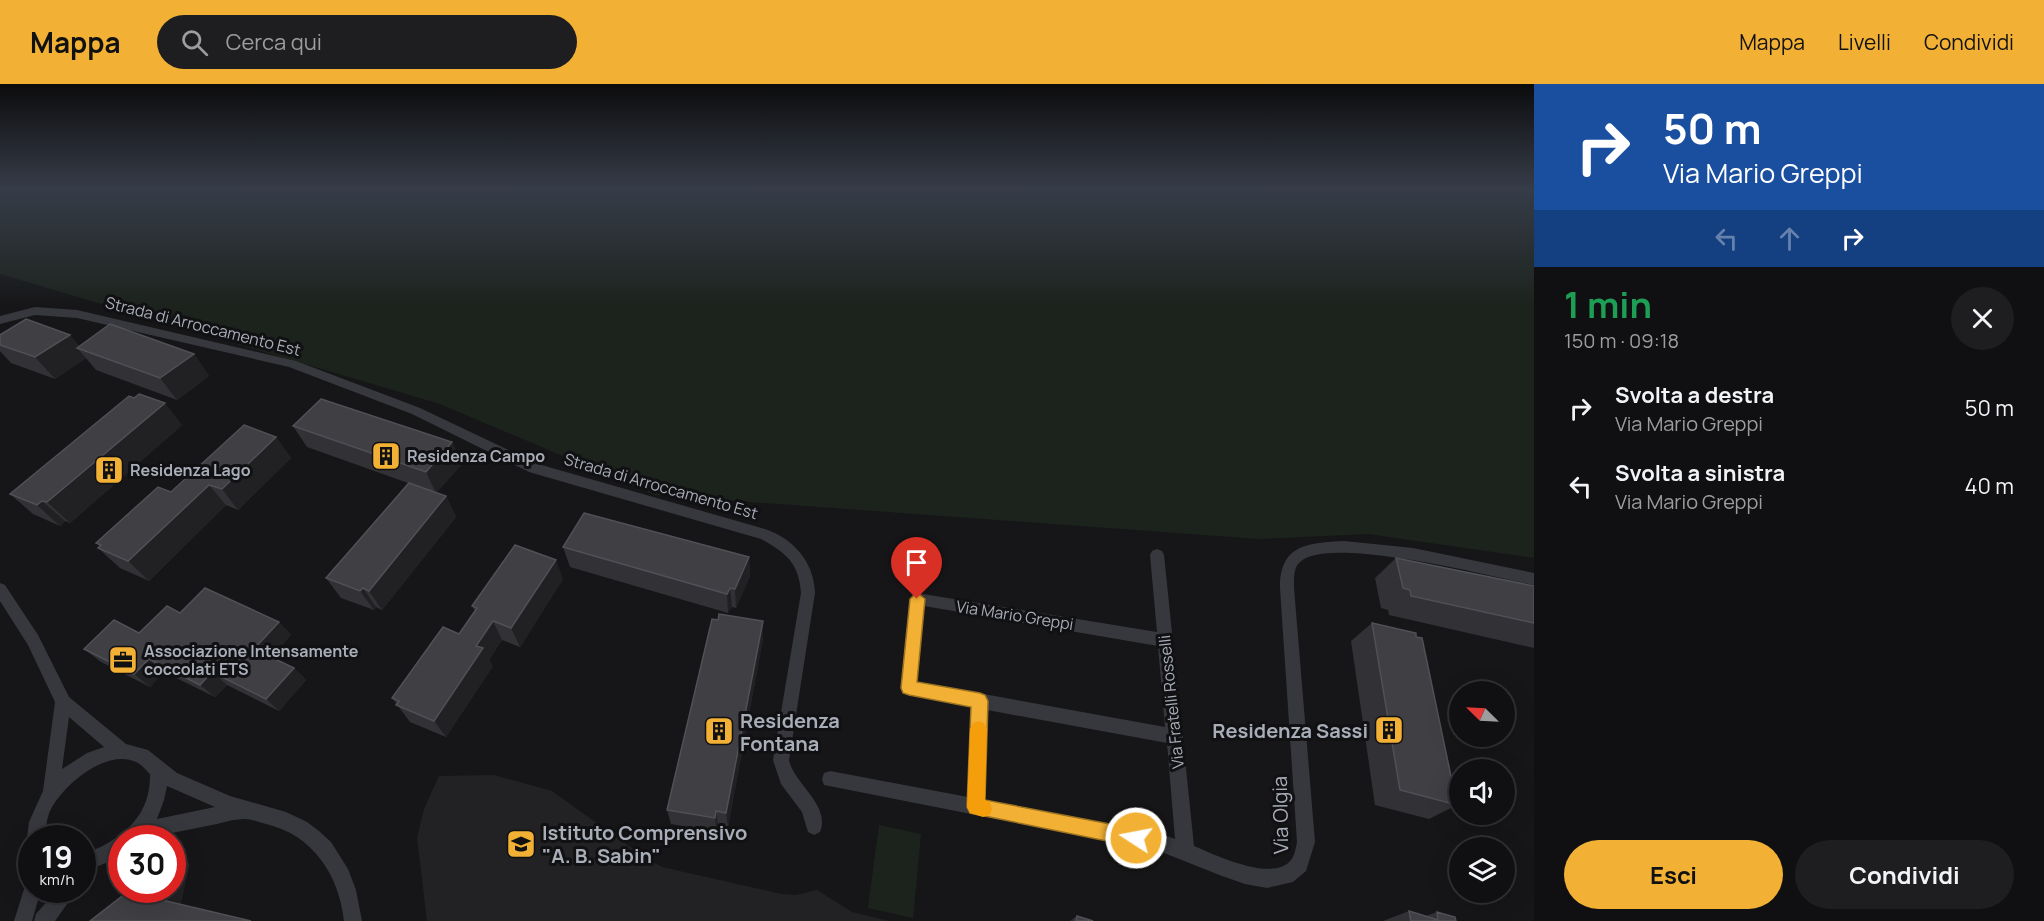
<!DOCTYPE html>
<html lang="it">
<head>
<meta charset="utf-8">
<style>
	:root { --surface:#101012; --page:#1e1e20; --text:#f1f3f6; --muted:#9c9d9f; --line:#303032; --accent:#f2b134 }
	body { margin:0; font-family:Manrope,sans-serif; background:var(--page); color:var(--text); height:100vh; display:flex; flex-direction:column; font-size:22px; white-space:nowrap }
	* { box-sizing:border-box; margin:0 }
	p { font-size:20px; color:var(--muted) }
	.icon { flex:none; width:33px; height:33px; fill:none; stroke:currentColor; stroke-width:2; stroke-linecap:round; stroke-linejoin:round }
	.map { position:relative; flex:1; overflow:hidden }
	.side { display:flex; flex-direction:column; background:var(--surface); width:510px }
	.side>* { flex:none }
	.hud { background:#1a4fa0; color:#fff; overflow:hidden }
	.needle { width:39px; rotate:294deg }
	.controls { position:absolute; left:1449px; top:597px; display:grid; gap:12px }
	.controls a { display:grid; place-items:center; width:66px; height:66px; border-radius:50%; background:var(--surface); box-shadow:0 6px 24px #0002,0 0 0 2px var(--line); font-size:30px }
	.speed { position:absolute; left:18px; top:741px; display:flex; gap:12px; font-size:30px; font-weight:700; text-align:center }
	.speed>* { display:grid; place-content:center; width:78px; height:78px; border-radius:50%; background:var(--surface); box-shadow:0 6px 24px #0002,0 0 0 2px var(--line); line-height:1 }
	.speed small { font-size:15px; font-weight:400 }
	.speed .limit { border:9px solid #d22; background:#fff; color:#111 }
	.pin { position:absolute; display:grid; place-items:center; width:51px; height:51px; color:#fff; margin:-62px -26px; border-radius:50% 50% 50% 0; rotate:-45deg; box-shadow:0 0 6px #0007 }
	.pin .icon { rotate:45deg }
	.me { position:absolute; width:66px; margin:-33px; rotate:281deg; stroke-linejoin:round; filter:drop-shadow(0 0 4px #0008) }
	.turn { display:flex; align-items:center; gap:21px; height:126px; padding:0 30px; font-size:27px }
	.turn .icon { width:78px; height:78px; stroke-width:2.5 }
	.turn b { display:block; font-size:42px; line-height:51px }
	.lanes { display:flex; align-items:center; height:57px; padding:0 30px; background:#0003; justify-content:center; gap:30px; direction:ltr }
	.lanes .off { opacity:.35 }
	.round { display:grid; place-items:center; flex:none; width:63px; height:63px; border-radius:32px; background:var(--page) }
	.summary { display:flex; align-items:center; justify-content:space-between; height:102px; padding:0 30px }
	h1 { font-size:36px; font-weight:700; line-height:45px; color:#1e9e55 }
	.action { display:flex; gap:12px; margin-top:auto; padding:12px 30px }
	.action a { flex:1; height:69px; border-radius:36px; background:var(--accent); color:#111; font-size:24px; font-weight:700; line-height:69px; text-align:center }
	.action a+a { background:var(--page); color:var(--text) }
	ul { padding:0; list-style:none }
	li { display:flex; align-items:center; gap:18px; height:78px; padding:0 30px }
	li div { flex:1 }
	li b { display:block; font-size:22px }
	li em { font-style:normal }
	header { display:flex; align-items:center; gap:36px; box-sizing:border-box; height:84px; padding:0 30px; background:var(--accent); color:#111 }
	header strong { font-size:28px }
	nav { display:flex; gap:33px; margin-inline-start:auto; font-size:21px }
	.search { width:420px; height:54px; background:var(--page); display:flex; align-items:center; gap:15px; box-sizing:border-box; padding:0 21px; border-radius:33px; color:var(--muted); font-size:22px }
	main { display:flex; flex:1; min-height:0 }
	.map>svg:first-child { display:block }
	.built { fill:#222225 }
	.green { fill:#1c231d }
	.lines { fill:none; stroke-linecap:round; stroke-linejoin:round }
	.street { fill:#37383d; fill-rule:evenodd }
	.wall { fill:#323236 }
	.shaded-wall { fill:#212124 }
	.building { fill:#3f3f44; stroke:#4f5156; stroke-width:1.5 }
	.route { fill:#f2b134; stroke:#9d7322; stroke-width:1.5 }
	.slow { fill:#f59e0b }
	.labels { text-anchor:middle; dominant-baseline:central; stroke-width:6; stroke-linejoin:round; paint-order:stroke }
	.street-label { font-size:16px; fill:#a8adb8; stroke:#111113 }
	.poi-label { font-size:16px; font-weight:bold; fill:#a8adb8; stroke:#111113; text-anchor:start }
	.near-poi-label { font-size:20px; font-weight:bold; fill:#a8adb8; stroke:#111113; text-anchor:start }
	.near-street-label { font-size:20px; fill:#a8adb8; stroke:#111113 }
</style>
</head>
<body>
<header>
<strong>Mappa</strong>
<div class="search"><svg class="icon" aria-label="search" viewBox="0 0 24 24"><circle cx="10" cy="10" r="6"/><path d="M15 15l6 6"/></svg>Cerca qui</div>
<nav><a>Mappa</a><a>Livelli</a><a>Condividi</a></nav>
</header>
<main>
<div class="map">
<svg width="1534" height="837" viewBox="0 0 1534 837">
	<rect width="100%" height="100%" fill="#161618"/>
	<path class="built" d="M494 691 552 707 647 775 662 783 782 810 796 811 817 806 852 828 889 837H427L417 754 424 725 439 692Z"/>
	<g class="green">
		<path d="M0 105H1534V474L1368 450 1259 455 655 411 440 320 0 190Z"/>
		<path d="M879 741 921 750 913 834 868 824Z"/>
	</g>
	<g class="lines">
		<g class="street">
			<path d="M35 223 77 226 296 277 420 324 538 380 765 445C794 455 814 478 815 509L789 676C794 700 831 721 820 748L814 751 808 748 802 728 781 700 773 676 801 509C799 479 786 469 761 455L529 388 412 330 289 283 77 234 35 231 0 240V232Z"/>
			<path d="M1344 457 1413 464 1534 489V501C1494 493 1328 450 1300 478 1293 484 1294 496 1294 504L1315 758 1306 787 1293 798 1267 804 1245 800 1222 792 1159 767 824 701 822 695 824 689 830 687 968 713 971 623 909 611 903 609 901 604 912 511 917 509 1157 548 1150 471 1152 467 1157 465 1162 467 1164 471 1194 762C1215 771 1273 799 1291 776 1295 771 1296 763 1297 758L1280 504C1280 460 1308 459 1344 457ZM924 522 1158 562 1165 643 917 598ZM987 626 1167 659 1175 755 1159 749 985 716Z"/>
			<path d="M0 499 5 501 38 551 69 613 126 660 148 666 177 689 230 712 286 728 307 738 319 747 331 758 348 785 356 806 362 837H344C339 791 313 751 266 740 259 738 251 735 244 735 234 735 222 739 212 741 182 747 152 754 122 754V772L82 789V771C120 757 151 734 150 690 146 686 141 680 136 678 106 664 62 702 50 727 46 736 46 745 45 754H32V761L30 760 27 754 29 738 43 707 55 618 28 561 0 517ZM69 633 104 663 87 669 62 685ZM167 702 215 723 157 735 164 716Z"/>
			<path d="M32 796V806H41L32 837H14L26 799Z"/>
			<path d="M57 806H77L55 837H34L36 830Z"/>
		</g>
	</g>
	<g class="wall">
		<path d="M0 251 79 262 194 270 209 292 177 316 96 286 86 274 55 295 11 279 0 267Z"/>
		<path d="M182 341 70 439 65 437 60 442 33 430 10 410Z"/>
		<path d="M293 342 452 358 462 380 436 409 446 412 456 433 382 526 376 523 374 526 341 514 326 494 408 399 307 363Z"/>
		<path d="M276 353 291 374 238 426 226 421 149 497 120 484 98 464 100 462 96 459 171 408Z"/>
		<path d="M563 463 749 473 750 492 736 524 732 523 728 529 570 483Z"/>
		<path d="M1396 474 1534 502V564L1389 531 1388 526 1381 524 1375 494Z"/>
		<path d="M563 495 520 563 502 556 489 576 493 582 446 653 410 638 392 614 459 550 475 527 472 522Z"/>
		<path d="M180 529 279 538 291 551 271 573 294 584 306 596 279 627 227 601 215 613 164 588 150 603 101 578 84 565 139 549Z"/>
		<path d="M718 536 763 537V555L728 743 718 741 717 748 671 740 667 726Z"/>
		<path d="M1372 539 1457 721 1429 735 1375 721 1351 557Z"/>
		<path d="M1409 827 1426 832 1437 828 1456 837H1383Z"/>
		<path d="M1077 832 1093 837H1070Z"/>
	</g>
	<g class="shaded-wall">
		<path d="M70 251 83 266 77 264 86 274 55 295 35 273Z"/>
		<path d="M194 270 209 292 177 316 160 294Z"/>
		<path d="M165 319 182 341 70 439 47 418Z"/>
		<path d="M276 353 291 374 238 426 222 405Z"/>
		<path d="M452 358 462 380 436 409 426 388Z"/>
		<path d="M209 401 226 421 149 497 128 477Z"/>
		<path d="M446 412 456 433 382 526 369 507Z"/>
		<path d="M42 417 65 437 60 442 37 421Z"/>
		<path d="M749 473 750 492 736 524 735 505Z"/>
		<path d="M556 476 563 495 520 563 511 544Z"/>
		<path d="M363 504 376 523 374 526 360 507Z"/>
		<path d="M730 504 732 523 728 529 727 510Z"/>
		<path d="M493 537 502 556 489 576 493 582 446 653 434 637 476 562Z"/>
		<path d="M763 537V555L728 743 726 729Z"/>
		<path d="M279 538 291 551 267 577 254 565Z"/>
		<path d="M149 575 164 588 150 603 134 590Z"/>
		<path d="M294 584 306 596 279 627 266 615Z"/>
		<path d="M212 588 227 601 215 613 200 601Z"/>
		<path d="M716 727 718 741 717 748 715 734Z"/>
		<path d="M173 771 190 780 180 824 162 816 165 806H172Z"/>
	</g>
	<g class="building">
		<path d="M26 235 70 251 35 273 0 261V251Z"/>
		<path d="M110 240 194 270 160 294 77 264Z"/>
		<path d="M139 310 165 319 47 418 42 417 37 421 10 410 129 312 134 314Z"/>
		<path d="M321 315 452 358 426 388 293 342Z"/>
		<path d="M244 341 276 353 222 405 209 401 128 477 98 464 101 461 96 459 158 403 171 408Z"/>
		<path d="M409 399 446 412 369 507 363 504 360 507 326 494Z"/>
		<path d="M584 429 749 473 735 505 730 504 727 510 563 463Z"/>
		<path d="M515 461 556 476 511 544 493 537 476 562 483 564 434 637 396 621 399 617 392 614 443 543 459 550 477 524 472 522Z"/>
		<path d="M1396 474 1534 502V539L1411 512 1410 506 1403 504Z"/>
		<path d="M205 504 279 538 254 565 294 584 266 615 212 588 200 601 149 575 134 590 84 565 114 536 139 549 167 522 180 529Z"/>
		<path d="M719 530 763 537 726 729 716 727 715 734 667 726 712 535 718 536Z"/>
		<path d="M1372 539 1416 549V553L1422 554 1457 721 1400 706Z"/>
		<path d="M130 806H165L162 816 251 837H90Z"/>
		<path d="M1409 827 1438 836 1437 828 1455 833 1456 837H1411Z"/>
		<path d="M1077 832 1093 837H1076Z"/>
	</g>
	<linearGradient id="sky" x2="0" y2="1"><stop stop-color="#0c0c0d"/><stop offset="0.47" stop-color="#363c48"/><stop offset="1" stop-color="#363c48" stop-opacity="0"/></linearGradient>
	<rect width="1534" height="222" fill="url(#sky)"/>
	<path class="route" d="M917 508 925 515 917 598 980 609 985 611 988 617 985 716 1136 745 1143 748 1145 754 1143 760 1136 763 970 729 967 723 971 623 909 611 903 609 901 604 910 515Z"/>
	<path class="slow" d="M979 637 984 639 987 645 985 716 990 718 992 725 990 731 983 733 970 729 967 723 970 645 973 639Z"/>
	<defs>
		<g id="building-square" transform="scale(1.5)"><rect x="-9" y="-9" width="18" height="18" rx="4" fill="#f2b134" stroke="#111113"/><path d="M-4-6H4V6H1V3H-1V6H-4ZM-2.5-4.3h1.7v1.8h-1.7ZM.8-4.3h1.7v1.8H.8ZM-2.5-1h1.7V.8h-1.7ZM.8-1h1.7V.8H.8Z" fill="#111"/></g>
		<g id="office-square" transform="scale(1.5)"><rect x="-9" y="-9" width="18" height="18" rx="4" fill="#f2b134" stroke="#111113"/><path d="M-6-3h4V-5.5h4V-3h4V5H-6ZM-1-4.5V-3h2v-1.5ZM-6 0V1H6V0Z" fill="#111"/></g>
		<g id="school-square" transform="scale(1.5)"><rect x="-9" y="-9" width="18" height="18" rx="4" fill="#f2b134" stroke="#111113"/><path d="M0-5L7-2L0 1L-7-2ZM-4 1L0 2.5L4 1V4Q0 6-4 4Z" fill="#111"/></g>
	</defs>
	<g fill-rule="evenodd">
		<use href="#building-square" x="386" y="372"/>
		<use href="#building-square" x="109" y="386"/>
		<use href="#office-square" x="123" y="576"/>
		<use href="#building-square" x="1389" y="646"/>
		<use href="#building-square" x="719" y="647"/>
		<use href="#school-square" x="521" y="760"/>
	</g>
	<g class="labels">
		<g class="street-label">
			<text transform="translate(203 242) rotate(14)">Strada di Arroccamento Est</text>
			<text transform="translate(661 402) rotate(16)">Strada di Arroccamento Est</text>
			<text transform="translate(1015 531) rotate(9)">Via Mario Greppi</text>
			<text transform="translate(1171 618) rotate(-96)">Via Fratelli Rosselli</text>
		</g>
		<g class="poi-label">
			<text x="407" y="372">Residenza Campo</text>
			<text x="130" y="386">Residenza Lago</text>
			<text x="144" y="567">Associazione Intensamente<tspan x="144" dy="18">coccolati ETS</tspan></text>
		</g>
		<g class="near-poi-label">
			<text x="740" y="636">Residenza<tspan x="740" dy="23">Fontana</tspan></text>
			<text x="1368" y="646" text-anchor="end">Residenza Sassi</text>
			<text x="542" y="748">Istituto Comprensivo<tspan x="542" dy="23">"A. B. Sabin"</tspan></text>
		</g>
		<g class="near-street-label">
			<text transform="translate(1280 731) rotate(-91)">Via Olgia</text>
		</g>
	</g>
</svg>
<div class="controls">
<a><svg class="needle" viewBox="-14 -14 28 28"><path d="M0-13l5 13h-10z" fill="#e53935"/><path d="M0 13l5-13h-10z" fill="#9c9d9f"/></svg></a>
<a><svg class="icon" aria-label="sound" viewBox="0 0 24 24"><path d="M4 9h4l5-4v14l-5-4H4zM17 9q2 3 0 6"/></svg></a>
<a><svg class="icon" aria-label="layers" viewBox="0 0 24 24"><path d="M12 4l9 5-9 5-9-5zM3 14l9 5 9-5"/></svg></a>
</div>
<div class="speed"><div>19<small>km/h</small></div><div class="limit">30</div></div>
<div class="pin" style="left:917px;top:515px;background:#d93025"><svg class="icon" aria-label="arrive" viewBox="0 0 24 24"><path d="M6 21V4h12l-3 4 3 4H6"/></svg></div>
<svg class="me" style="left:1136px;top:754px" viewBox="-20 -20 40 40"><circle r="17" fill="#f2b134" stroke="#fff" stroke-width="3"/><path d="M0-11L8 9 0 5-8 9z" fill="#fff"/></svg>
</div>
<section class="side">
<div class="hud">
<div class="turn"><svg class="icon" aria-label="right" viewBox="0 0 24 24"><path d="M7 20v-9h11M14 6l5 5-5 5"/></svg><div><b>50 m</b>Via Mario Greppi</div></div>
<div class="lanes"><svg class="icon off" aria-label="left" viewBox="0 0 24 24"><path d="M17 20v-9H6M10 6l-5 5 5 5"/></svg><svg class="icon off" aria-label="ahead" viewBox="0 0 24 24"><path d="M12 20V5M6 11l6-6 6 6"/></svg><svg class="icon" aria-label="right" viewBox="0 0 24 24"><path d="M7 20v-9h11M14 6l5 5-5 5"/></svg></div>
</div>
<div class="summary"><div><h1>1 min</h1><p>150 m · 09:18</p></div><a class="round"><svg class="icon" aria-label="close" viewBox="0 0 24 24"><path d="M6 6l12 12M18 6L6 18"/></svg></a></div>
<ul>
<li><svg class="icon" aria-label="right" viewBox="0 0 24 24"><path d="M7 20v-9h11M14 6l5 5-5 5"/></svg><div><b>Svolta a destra</b><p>Via Mario Greppi</p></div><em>50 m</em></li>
<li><svg class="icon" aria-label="left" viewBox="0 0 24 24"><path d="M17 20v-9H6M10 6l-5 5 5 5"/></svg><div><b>Svolta a sinistra</b><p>Via Mario Greppi</p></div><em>40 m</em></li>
</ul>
<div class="action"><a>Esci</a><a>Condividi</a></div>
</section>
</main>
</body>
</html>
